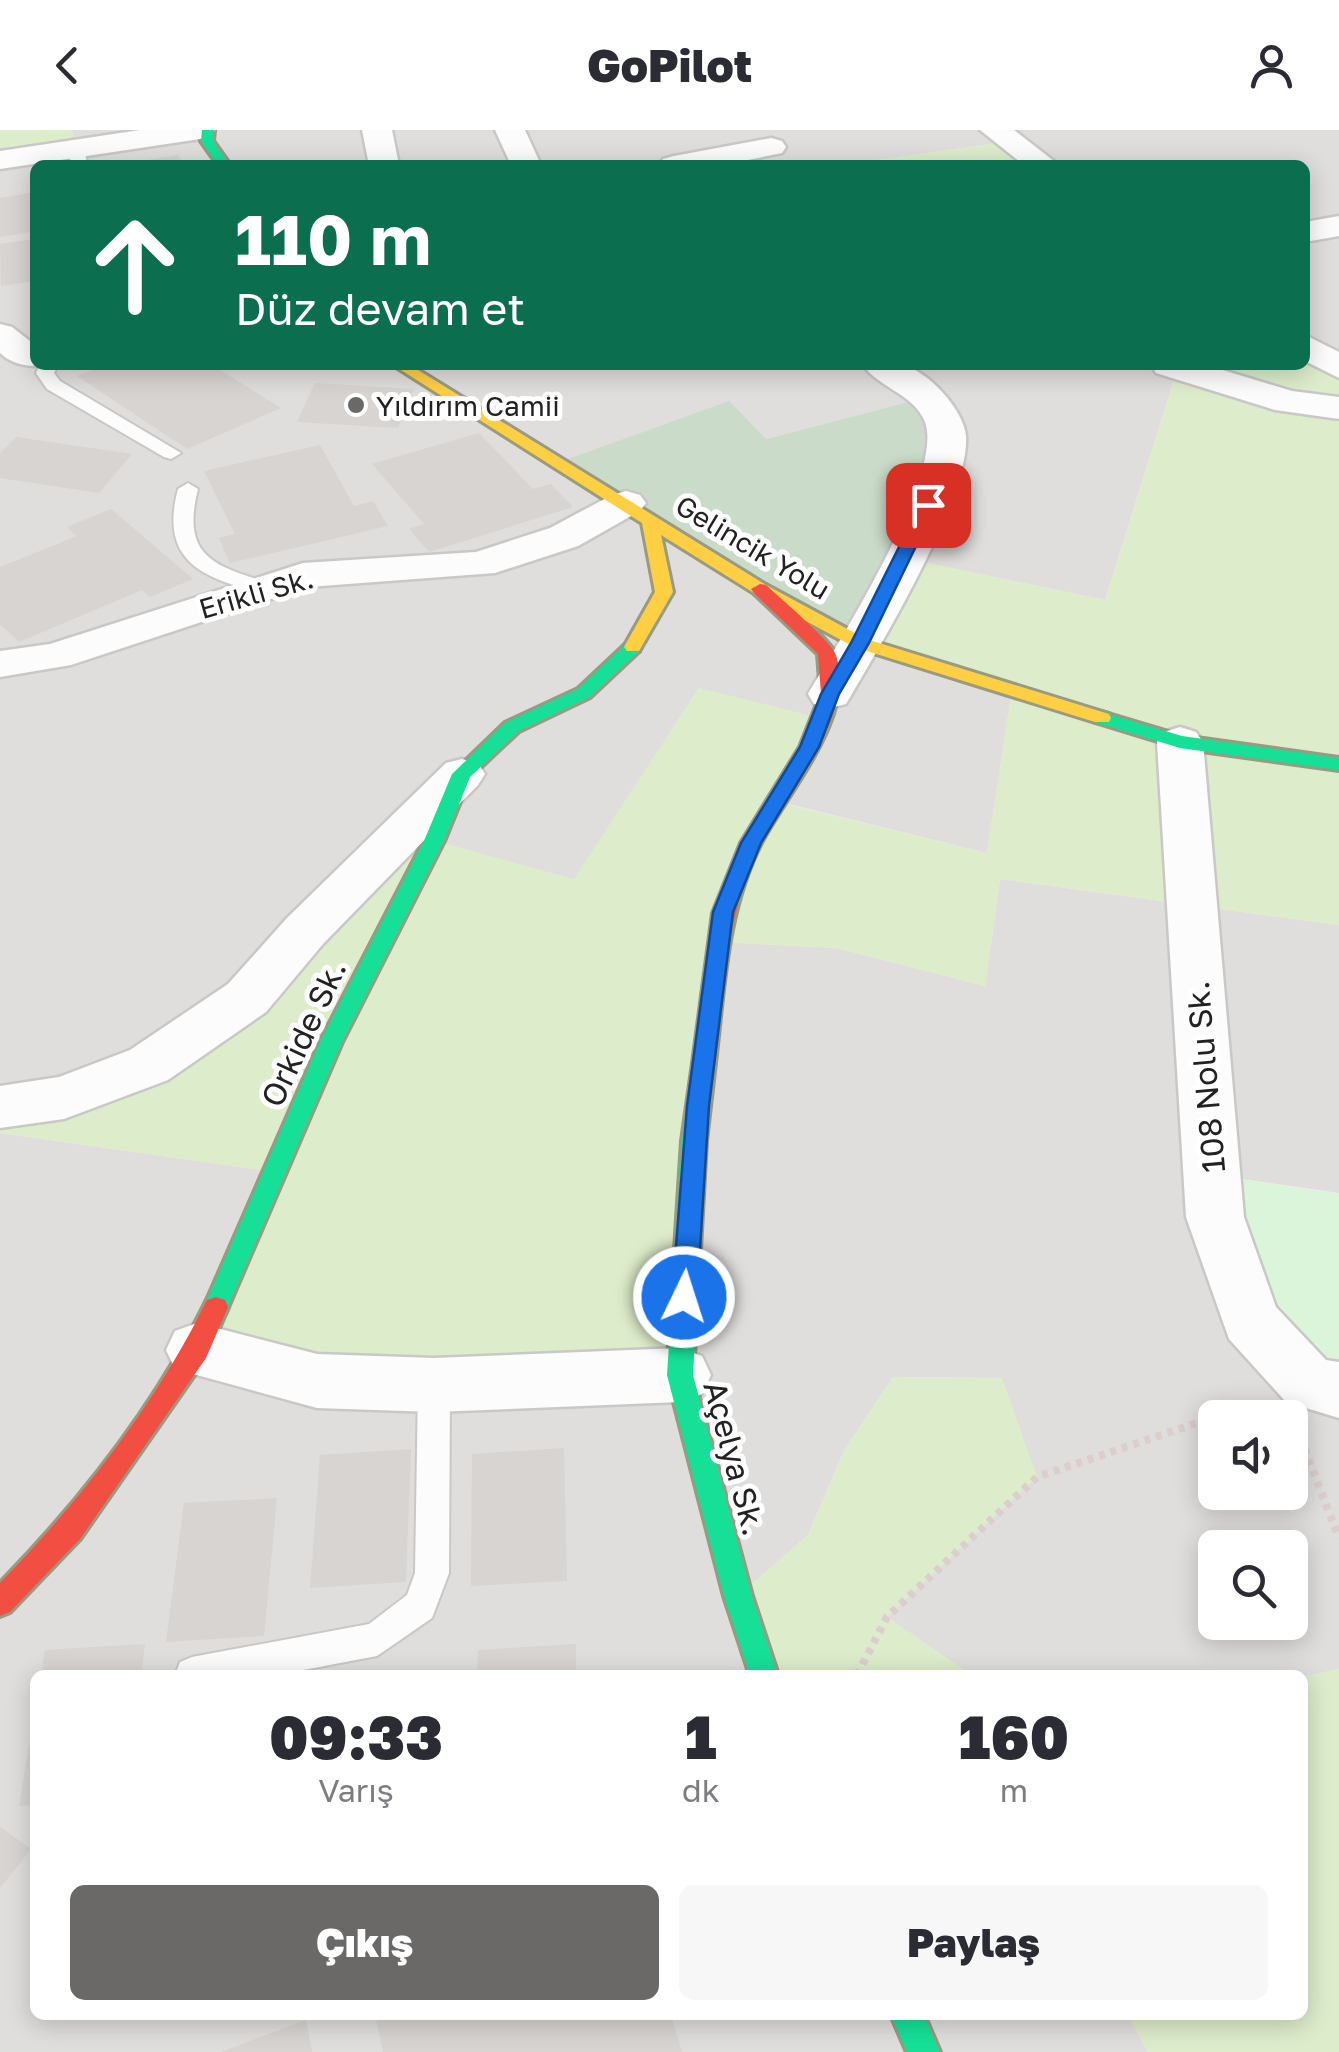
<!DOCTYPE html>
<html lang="tr">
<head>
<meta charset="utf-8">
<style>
	:root { --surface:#fff; --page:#f7f7f7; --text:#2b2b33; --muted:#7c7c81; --accent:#6a6968 }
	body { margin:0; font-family:"Golos Text",sans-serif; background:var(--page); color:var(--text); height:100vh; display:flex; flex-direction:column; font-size:38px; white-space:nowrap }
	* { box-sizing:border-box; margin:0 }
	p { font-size:32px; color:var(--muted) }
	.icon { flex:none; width:55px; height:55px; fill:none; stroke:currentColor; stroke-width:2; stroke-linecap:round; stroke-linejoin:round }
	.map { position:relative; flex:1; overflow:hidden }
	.panel { position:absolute; left:30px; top:1540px; width:1278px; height:350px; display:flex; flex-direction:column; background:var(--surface); border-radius:15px; box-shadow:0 5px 25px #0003 }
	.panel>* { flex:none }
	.guide { position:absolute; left:30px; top:30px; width:1280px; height:210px; border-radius:15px; box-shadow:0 5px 25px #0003; background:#0b6e4f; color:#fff; overflow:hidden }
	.buttons { position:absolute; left:1198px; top:1270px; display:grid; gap:20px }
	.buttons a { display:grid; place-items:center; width:110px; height:110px; border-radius:15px; background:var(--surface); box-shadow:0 5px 25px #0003; font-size:50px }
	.pin { position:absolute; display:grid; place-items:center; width:85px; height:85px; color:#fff; margin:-42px; border-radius:20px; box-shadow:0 5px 15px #0006 }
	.me { position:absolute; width:110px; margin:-55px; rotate:4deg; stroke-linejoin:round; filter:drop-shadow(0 0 8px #0008) }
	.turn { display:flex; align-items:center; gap:35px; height:210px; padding:0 40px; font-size:45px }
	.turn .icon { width:130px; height:130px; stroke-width:2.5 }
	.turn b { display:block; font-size:70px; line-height:85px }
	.eta { display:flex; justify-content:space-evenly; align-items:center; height:170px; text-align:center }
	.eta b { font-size:60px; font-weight:800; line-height:70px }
	.button { display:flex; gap:20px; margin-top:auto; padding:20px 40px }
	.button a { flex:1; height:115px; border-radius:15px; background:var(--accent); color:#fff; font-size:40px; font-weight:800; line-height:115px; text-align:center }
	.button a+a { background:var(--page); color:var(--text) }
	header { display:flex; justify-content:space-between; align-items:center; height:130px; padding:0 40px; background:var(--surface); font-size:45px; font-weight:800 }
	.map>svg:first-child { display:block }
	.residential { fill:#dfdedc; fill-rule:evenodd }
	.grass { fill:#ddeccb }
	.cemetery { fill:#cadbca }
	.park { fill:#daf5da }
	.building { fill:#d7d4d2 }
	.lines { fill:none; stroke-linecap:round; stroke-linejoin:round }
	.lane-casing { stroke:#c9c8c7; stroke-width:4 }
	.street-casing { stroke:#c9c8c7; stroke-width:5 }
	.fast-casing { stroke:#999a82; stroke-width:6 }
	.slow-casing { stroke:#999a82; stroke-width:6 }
	.jam-casing { stroke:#999a82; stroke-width:6 }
	.path { stroke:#dccecd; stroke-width:8; stroke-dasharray:6 6; stroke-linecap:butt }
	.lane { fill:#fdfcfc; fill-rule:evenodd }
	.street { fill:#fdfcfc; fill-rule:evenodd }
	.fast { fill:#16e098; fill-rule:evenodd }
	.slow { fill:#ffcf43; fill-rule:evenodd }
	.jam { fill:#f24e42; fill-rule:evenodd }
	.route { fill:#1a73e8; stroke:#114b97; stroke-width:2.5 }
	.poi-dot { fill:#6a6968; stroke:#fff; stroke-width:4 }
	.labels { text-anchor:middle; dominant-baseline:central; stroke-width:10; stroke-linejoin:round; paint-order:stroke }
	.far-poi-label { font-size:28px; fill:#222; stroke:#fff; text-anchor:start }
	.far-street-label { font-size:28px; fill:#222; stroke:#fff }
	.street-label { font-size:32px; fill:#222; stroke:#fff }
</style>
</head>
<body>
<header><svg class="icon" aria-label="back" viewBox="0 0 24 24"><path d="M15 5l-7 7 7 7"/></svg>GoPilot<svg class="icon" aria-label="person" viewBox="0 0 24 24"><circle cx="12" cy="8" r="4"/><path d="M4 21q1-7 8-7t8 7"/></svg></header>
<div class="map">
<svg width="1339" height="1922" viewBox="0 0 1339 1922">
	<rect width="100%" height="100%" fill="#f0eeeb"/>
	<g class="residential">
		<path d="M72 0H1339V237L1305 216V35H1044L1010 11 843 35H35V235L1178 237 1105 470 903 428 927 267 766 309 860 513 1012 560 987 723 776 671 699 558 574 750 434 711 149 935 0 977V30L75 17Z"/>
		<path d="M1000 749 1339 795V1063L1214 1045 1339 1260V1539L1303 1547 971 1545 887 1487 1002 1248 893 1247 844 1321 808 1405 738 1466 764 1545H35V1885H1128L1148 1922H0V1003L275 1042 719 812 837 818 985 856ZM1215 1288H1290V1362H1215ZM1215 1418H1290V1492H1215Z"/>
	</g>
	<g class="grass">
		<path d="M0 0H72L75 18 0 30Z"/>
		<path d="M1010 11 1044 35H843Z"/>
		<path d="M1305 216 1339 237V795L1000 749 985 856 837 818 719 812 680 1245 197 1220 274 1042 0 1003V977L64 968 435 711 574 749 699 558 821 588 777 672 987 723 1012 560 860 513 903 428 1105 470 1178 238 1169 235H1305Z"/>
		<path d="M893 1247 1002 1248 1037 1347 887 1487 971 1545H764L738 1466 808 1405 844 1321Z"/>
		<path d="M1339 1539V1922H1148L1128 1885H1302L1303 1547Z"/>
	</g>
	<path class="cemetery" d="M927 267 947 304 860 513 560 332 729 271 766 309Z"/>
	<path class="park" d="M1213 1045 1339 1064V1260L1308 1253Z"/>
	<g class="building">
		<path d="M178 25 184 35H129V33Z"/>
		<path d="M35 62V101L0 107V68Z"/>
		<path d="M35 109V151L1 156 0 114Z"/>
		<path d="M106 235H212L281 278 187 319 77 246Z"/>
		<path d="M315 253 414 259 398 298 297 292Z"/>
		<path d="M479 303 533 359 551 354 573 377 429 422 409 399 424 394 372 334Z"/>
		<path d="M16 307 132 324 99 363 0 348V323Z"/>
		<path d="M320 315 354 376 373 371 388 396 230 433 219 408 235 404 204 341Z"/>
		<path d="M111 379 193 449 150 467 142 460 19 512 0 494V437L77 406 67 397Z"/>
		<path d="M564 1318 567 1451 471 1456 472 1324Z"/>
		<path d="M411 1319 406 1452 310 1458 320 1325Z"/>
		<path d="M277 1368 264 1506 166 1512 184 1373Z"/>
		<path d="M145 1514 141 1545H41L45 1520Z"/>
		<path d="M576 1514V1545H477L478 1520Z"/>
		<path d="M33 1591 35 1675 19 1676Z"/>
		<path d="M0 1697 31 1719 0 1758Z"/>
		<path d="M375 1885H671L682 1922H383Z"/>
		<path d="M306 1890 312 1922H221Z"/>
	</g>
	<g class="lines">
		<g class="lane-casing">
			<g id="lane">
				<path d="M75 13 83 18 88 35H72L67 18Z"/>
				<path d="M40 235H58L54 243 60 251 181 323 171 329 164 327 47 259 36 243Z"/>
				<path d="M188 353 198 359C181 426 213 436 270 453L273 457 270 461 263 463C201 448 159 431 178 359Z"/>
				<path d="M434 1241 445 1245 450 1255 449 1443 432 1488 377 1526 277 1545H175L180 1532 192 1527 369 1494 407 1465 415 1443 418 1255 423 1245Z"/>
			</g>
		</g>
		<g class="street-casing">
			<g id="street">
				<path d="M140 0H215L210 6 200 9 0 39V21Z"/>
				<path d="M362 0H392L399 35H369Z"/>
				<path d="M495 0H525L541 35H511Z"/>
				<path d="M980 0H1014L1059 35H1024Z"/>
				<path d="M771 8 782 11 786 17 782 23 723 35H659L663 29 674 26Z"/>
				<path d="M1339 86V106L1305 112V92Z"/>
				<path d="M0 194 12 197 35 215V235H42C28 238 10 233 0 223Z"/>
				<path d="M1305 205 1339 222V248L1305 231Z"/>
				<path d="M863 235C875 235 889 233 901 235 927 239 964 280 966 306 970 365 884 510 852 564L846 574 830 578 814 574 808 564C837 515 945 344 925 292 914 264 879 258 863 235Z"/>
				<path d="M1151 235H1206L1292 261 1339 267V289L1275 280 1156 243Z"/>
				<path d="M626 361 640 365 646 373 640 381 578 416 495 443 308 457 71 535 0 547V521L50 514 303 433 476 422 550 398 612 365Z"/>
				<path d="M1180 597 1196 602 1203 612 1244 1087 1276 1177 1326 1230 1339 1232V1288L1286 1272 1229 1209 1186 1087 1157 612 1164 602Z"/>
				<path d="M462 629 478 633 485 644 478 655 323 814 266 882 168 950 64 989 0 998V956L59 947 130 920 228 854 287 788 446 633Z"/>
				<path d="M197 1193 317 1224 434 1228 680 1218 702 1226 711 1245 702 1264 680 1272 434 1282 317 1278 175 1239 166 1220 175 1201Z"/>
			</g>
		</g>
		<g class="fast-casing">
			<g id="fast">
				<path d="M202 0H214L213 11 230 35H218L201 11Z"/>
				<path d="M633 512 639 513V521L590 567 519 601 470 647 444 711 342 912 228 1177 225 1184 216 1187 207 1184 204 1177 320 912 424 711 452 644 505 593 578 559 627 513Z"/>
				<path d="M1102 582 1182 606 1339 628V640L1180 618 1095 592 1093 588Z"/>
				<path d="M704 925 715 933 706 1011 693 1245 752 1466 778 1545H750L724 1466 667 1245 682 1011 693 933Z"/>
				<path d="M891 1885H924L940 1922H907Z"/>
			</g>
		</g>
		<g class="slow-casing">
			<path id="slow" d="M393 235H410L766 455 866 509 1109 584 1111 588 1109 592H1095L854 517 754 463 661 405 673 462 639 521H627L624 517 655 462 642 393Z"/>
		</g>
		<g class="jam-casing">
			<g id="jam">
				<path d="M760 454 766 455C779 467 832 512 836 525 855 586 789 660 762 711 726 780 724 858 715 933L704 941 693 933 713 783 741 713 800 617 821 564 818 524 754 463 751 459Z"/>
				<path d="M216 1167 225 1170 228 1177 206 1228 80 1409 10 1482 0 1486V1453C81 1370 156 1274 207 1170Z"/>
			</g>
		</g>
		<g class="path">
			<path d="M1300 1307 1339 1408"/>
			<path d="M857 1545 887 1487 1037 1347 1253 1274"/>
		</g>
		<use href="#lane" class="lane"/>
		<use href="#street" class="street"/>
		<use href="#fast" class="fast"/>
		<use href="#slow" class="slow"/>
		<use href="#jam" class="jam"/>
	</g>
	<path class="route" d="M928 370 936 375 869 513 839 564 819 617 761 713 733 782 709 976 697 1167 693 1174 684 1177 676 1174 672 1167 687 976 713 782 741 713 800 617 821 564 851 513 920 375Z"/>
	<circle class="poi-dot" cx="356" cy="275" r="10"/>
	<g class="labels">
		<g class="far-poi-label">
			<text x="376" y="275">Yıldırım Camii</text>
		</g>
		<g class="far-street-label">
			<text transform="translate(753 417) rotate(31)">Gelincik Yolu</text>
			<text transform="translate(256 463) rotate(-16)">Erikli Sk.</text>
		</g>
		<g class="street-label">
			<text transform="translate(303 903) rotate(-65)">Orkide Sk.</text>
			<text transform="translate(1205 947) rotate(-95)">108 Nolu Sk.</text>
			<text transform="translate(735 1328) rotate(75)">Açelya Sk.</text>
		</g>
	</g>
</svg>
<div class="buttons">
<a><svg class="icon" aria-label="sound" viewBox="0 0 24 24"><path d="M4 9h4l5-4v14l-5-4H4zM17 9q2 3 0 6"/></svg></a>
<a><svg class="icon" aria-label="search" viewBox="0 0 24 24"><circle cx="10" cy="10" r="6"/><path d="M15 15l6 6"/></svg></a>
</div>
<div class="pin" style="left:928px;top:375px;background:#d93025"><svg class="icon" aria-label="arrive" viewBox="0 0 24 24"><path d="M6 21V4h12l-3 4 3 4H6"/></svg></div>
<svg class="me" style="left:684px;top:1167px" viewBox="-20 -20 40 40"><circle r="17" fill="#1a73e8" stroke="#fff" stroke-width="3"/><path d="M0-11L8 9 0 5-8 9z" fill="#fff"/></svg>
<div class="guide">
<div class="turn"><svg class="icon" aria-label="ahead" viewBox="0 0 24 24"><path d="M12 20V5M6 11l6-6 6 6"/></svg><div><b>110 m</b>Düz devam et</div></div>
</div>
<section class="panel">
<div class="eta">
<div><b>09:33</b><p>Varış</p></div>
<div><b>1</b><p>dk</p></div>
<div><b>160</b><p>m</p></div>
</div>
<div class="button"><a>Çıkış</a><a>Paylaş</a></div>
</section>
</div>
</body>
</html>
